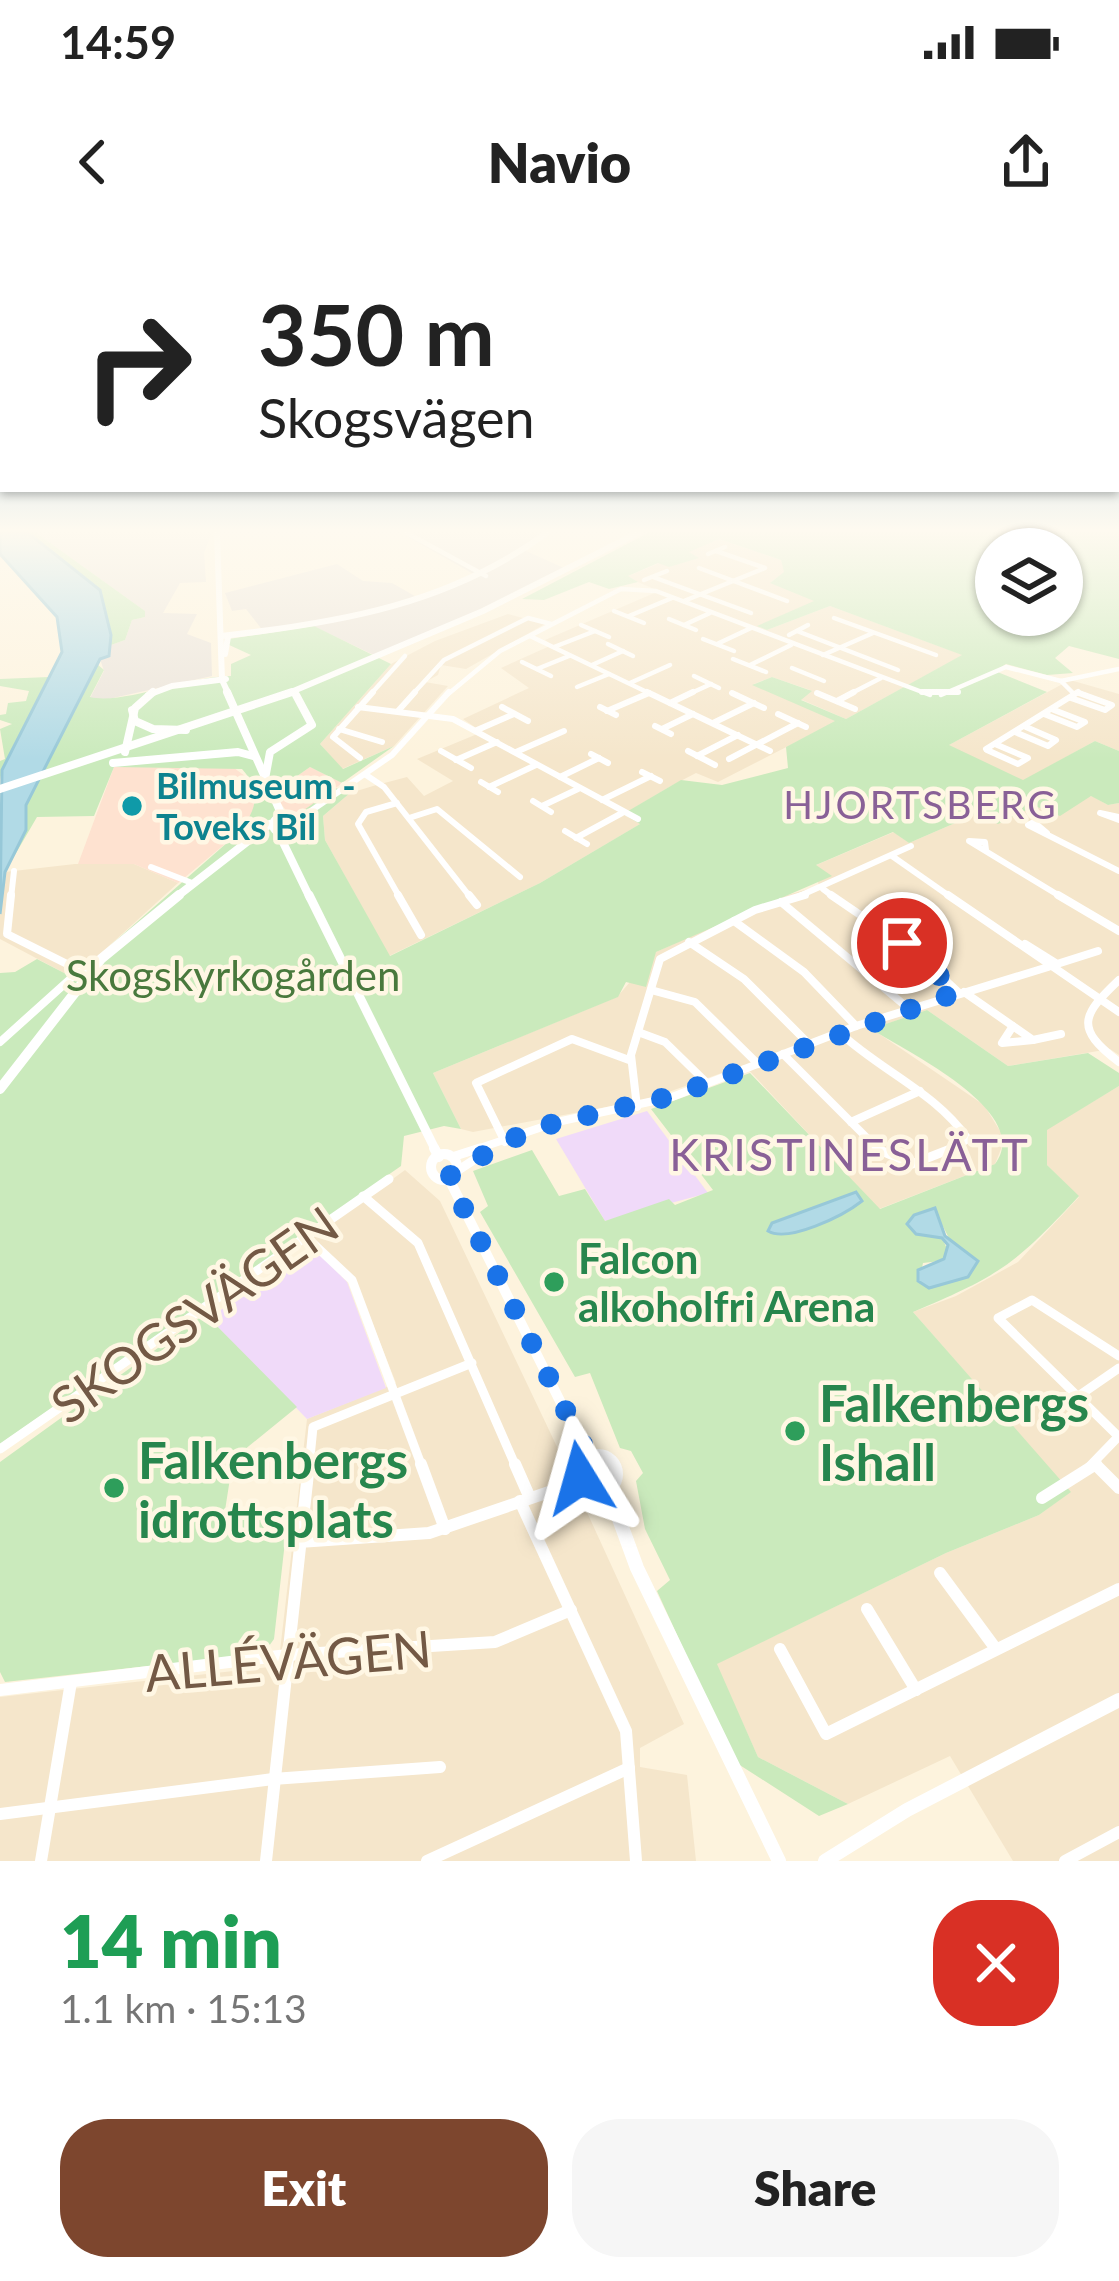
<!DOCTYPE html>
<html lang="en">
<head>
<meta charset="utf-8">
<style>
	:root { --surface:#fff; --page:#f6f6f6; --text:#222; --muted:#767676; --accent:#7d462e }
	body { margin:0; font-family:Lato,sans-serif; background:var(--page); color:var(--text); height:100vh; display:flex; flex-direction:column; font-size:45px; white-space:nowrap }
	* { box-sizing:border-box; margin:0 }
	p { font-size:39px; color:var(--muted) }
	.icon { flex:none; width:66px; height:66px; fill:none; stroke:currentColor; stroke-width:2; stroke-linecap:round; stroke-linejoin:round }
	.map { position:relative; height:1621px; overflow:hidden }
	.side { display:flex; flex-direction:column; background:var(--surface); flex:1 }
	.side>* { flex:none }
	.hud { position:absolute; left:0px; top:0px; width:1119px; height:252px; box-shadow:0 3px 9px #0004; background:#fff; color:var(--text); overflow:hidden }
	.fabs { position:absolute; left:975px; top:288px; display:grid; gap:24px }
	.fabs a { display:grid; place-items:center; width:108px; height:108px; border-radius:50%; background:var(--surface); box-shadow:0 3px 9px #0004; font-size:60px }
	.pin { position:absolute; display:grid; place-items:center; width:102px; height:102px; color:#fff; margin:-51px; border:6px solid #fff; border-radius:50%; box-shadow:0 3px 12px #0007 }
	.me { position:absolute; width:132px; margin:-66px; rotate:352deg; stroke-linejoin:round; filter:drop-shadow(0 0 9px #0008) }
	.turn { display:flex; align-items:center; gap:42px; height:252px; padding:0 60px; font-size:54px }
	.turn .icon { width:156px; height:156px; stroke-width:2.5 }
	.turn b { display:block; font-size:84px; line-height:102px }
	.round { display:grid; place-items:center; flex:none; width:126px; height:126px; border-radius:48px; background:var(--page) }
	.overview { display:flex; align-items:center; justify-content:space-between; height:204px; padding:0 60px }
	h1 { font-size:72px; font-weight:800; line-height:90px; color:#1e9e55 }
	.primary-button { display:flex; gap:24px; margin-top:auto; padding:24px 60px }
	.primary-button a { flex:1; height:138px; border-radius:48px; background:var(--accent); color:#fff; font-size:48px; font-weight:800; line-height:138px; text-align:center }
	.primary-button a+a { background:var(--page); color:var(--text) }
	.status { display:flex; justify-content:space-between; align-items:center; height:84px; padding:0 60px; background:var(--surface); direction:ltr }
	.status svg { height:33px; fill:currentColor }
	header { display:flex; justify-content:space-between; align-items:center; height:156px; padding:0 60px; background:var(--surface); font-size:54px; font-weight:800 }
	.map>svg:first-child { display:block }
	.residential { fill:#f5e6cb }
	.commercial { fill:#fee2d0 }
	.industrial { fill:#eae3da }
	.education { fill:#f0daf9 }
	.green { fill:#caeabc; fill-rule:evenodd }
	.water { fill:#b1dae6; stroke:#97c8d8; stroke-width:3 }
	.lines { fill:none; stroke-linecap:round; stroke-linejoin:round }
	.minor-far4 { stroke:#fff; stroke-width:4.5 }
	.minor-far3 { stroke:#fff; stroke-width:6 }
	.minor-far2 { stroke:#fff; stroke-width:8 }
	.minor-far1 { stroke:#fff; stroke-width:9 }
	.minor { stroke:#fff; stroke-width:12 }
	.tertiary-far4 { stroke:#fff; stroke-width:6 }
	.tertiary-far3 { stroke:#fff; stroke-width:8 }
	.tertiary-far2 { stroke:#fff; stroke-width:9 }
	.tertiary-far1 { stroke:#fff; stroke-width:10 }
	.tertiary { stroke:#fff; stroke-width:14 }
	.secondary-far2 { stroke:#fff; stroke-width:6 }
	.secondary-far1 { stroke:#fff; stroke-width:8 }
	.secondary { stroke:#fff; stroke-width:10 }
	.route { stroke:#1a73e8; stroke-width:21; stroke-dasharray:0 37.8 }
	.culture-dot { fill:#0f9aa8; stroke:#fff7e4; stroke-width:4.5 }
	.leisure-dot { fill:#2e9e5b; stroke:#fff7e4; stroke-width:4.5 }
	.labels { text-anchor:middle; dominant-baseline:central; stroke-width:9; stroke-linejoin:round; paint-order:stroke }
	.far-culture-label { font-size:36px; font-weight:bold; fill:#0d838f; stroke:#fff7e4; text-anchor:start }
	.far-neighbourhood-label { font-size:39px; letter-spacing:3px; fill:#896097; stroke:#fff7e4 }
	.park-label { font-size:42px; fill:#49793d; stroke:#fff7e4 }
	.leisure-label { font-size:42px; font-weight:bold; fill:#27864d; stroke:#fff7e4; text-anchor:start }
	.neighbourhood-label { font-size:45px; letter-spacing:3px; fill:#896097; stroke:#fff7e4 }
	.near-street-label { font-size:51px; fill:#735945; stroke:#fff7e4 }
	.near-leisure-label { font-size:51px; font-weight:bold; fill:#27864d; stroke:#fff7e4; text-anchor:start }
</style>
</head>
<body>
<div class="status"><b>14:59</b><svg viewBox="0 0 49 12"><path d="M0 12V9h3v3zM5 12V6h3v6zM10 12V3h3v9zM15 12V0h3v12zM26 1h20v11H26zM47 4h2v5h-2z"/></svg></div>
<header><svg class="icon" aria-label="back" viewBox="0 0 24 24"><path d="M15 5l-7 7 7 7"/></svg>Navio<svg class="icon" aria-label="share" viewBox="0 0 24 24"><path d="M12 15V3M7 8l5-5 5 5M5 13v7h14v-7"/></svg></header>
<div class="map">
<svg width="1119" height="1621" viewBox="0 0 1119 1621">
	<rect width="100%" height="100%" fill="#fdf3dd"/>
	<g class="residential">
		<path d="M718 299 781 320 785 332 771 342 816 361 759 387 767 390 830 366 963 415 846 479 800 459 810 450 772 437 754 444 837 481 718 542 696 533 671 546 624 574 642 583 540 643 389 716 325 600 323 576 350 553 373 546 407 537 424 556 453 541 417 519 482 492 463 479 529 448 501 428 552 405 545 400 659 351 626 337Z"/>
		<path d="M508 374 545 384 466 429 441 425 438 435 425 442 448 446 394 506 342 529 320 504 391 424 435 401Z"/>
		<path d="M1070 440 1119 454V511L1095 501 1023 541 947 506Z"/>
		<path d="M1092 556 1108 565 1119 563V815L1110 809 1008 826 927 770 872 789 984 865 1005 899 995 924 879 969 744 825 649 859 473 892 461 889 433 833 617 757 656 712 773 659 819 646 814 626 894 592 909 603 976 574 998 583 1035 566Z"/>
		<path d="M75 624H134L178 643 88 725 68 735 0 699V674L5 632Z"/>
		<path d="M1119 846V1621H1013L950 1516 848 1564 758 1517 716 1424 946 1313 1039 1275 1070 1252 913 1072 956 1056 1018 1022 1079 957 1047 925V889Z"/>
		<path d="M405 930 440 961 569 1232 560 1237 571 1260 580 1257 684 1484 640 1508V1527L687 1535 696 1621H0V1457L269 1427 280 1411 307 1179 396 1143 354 1037 312 998Z"/>
	</g>
	<g class="commercial">
		<path d="M230 525 253 542 255 571 237 594 178 643 134 624H78L114 527Z"/>
		<path d="M310 527 342 543 306 571 288 573 273 553Z"/>
	</g>
	<g class="industrial">
		<path d="M35 292H212L204 313 206 342 180 343 163 373 197 374 187 394 211 403 212 436 104 460 90 458 104 431 100 419 109 416 111 405 125 400 132 380 145 377V371Z"/>
		<path d="M420 292H543L524 310 566 329 378 417 313 386 264 392 246 369 232 371 225 353 337 324 363 341 392 343 420 359 477 336 406 296Z"/>
	</g>
	<g class="education">
		<path d="M647 871 708 953 605 981 556 899Z"/>
		<path d="M313 1007 347 1042 386 1148 307 1179 209 1078Z"/>
	</g>
	<g class="green">
		<path d="M27 292H35L145 371V377L132 380 125 400 111 405 100 350Z"/>
		<path d="M650 292H1119V419L1069 406 1055 418 1073 433 1047 435 1006 424 995 431 1047 452 949 505 1023 540 1095 501 1119 511V563L1108 565 1091 556 1060 576 1035 566 998 584 976 574 909 603 893 592 816 625 832 636 656 712 646 747 626 742 618 757 433 833 461 889 444 886 404 896 401 926 0 1204V733L15 732 37 719 68 735 88 725 237 594C256 572 263 552 242 529L114 527 94 576 37 577 5 632 26 590V565L97 424 104 430 90 457C123 465 189 436 231 436V424L251 415 227 404 229 399 314 386 391 424 320 504 343 529 394 506 342 543 310 527 273 553 283 570 297 575 335 548 350 553 323 576 325 600 390 716 540 643 640 584 623 574 681 540 722 545 788 528 786 507 835 481 752 445 772 437 812 451 801 460 846 479 962 415 830 366 767 390 757 386 814 361 770 343 784 332 781 320 719 299 689 312 699 318 669 327 658 323 628 336 638 342 609 349 589 342 544 360 522 359ZM996 309H1062V375H996Z"/>
		<path d="M49 437 2 530 0 540V521L5 519 0 489 12 484 0 480V475L6 474 8 463 26 461 29 451 0 446V439Z"/>
		<path d="M927 770 1008 826 1088 813 1119 833V846L1047 890V925L1079 956C1016 1024 999 1036 913 1072L1071 1252 1039 1275 946 1313 717 1424 758 1517 848 1564 819 1576 735 1522 657 1351 670 1340 645 1289 636 1241 643 1233 631 1211 620 1208 590 1133 575 1137 480 972 488 966 473 931 532 910 559 956 585 949 605 981 669 959 675 965 713 950 651 869 750 833 880 969 995 924C1034 872 907 812 871 789ZM934 969 952 1004 978 1021 968 1037 929 1048 919 1042 923 1023 940 1021 949 1013 942 998 921 995 917 974Z"/>
		<path d="M205 1074 297 1167 233 1219 224 1277 288 1275 274 1399 264 1413 5 1442 0 1432V1222Z"/>
	</g>
	<g class="water">
		<path d="M0 292H27L100 350 111 395 109 416 100 419 26 565V590L5 632 0 674 2 530 62 412 57 377 0 314Z"/>
		<path d="M856 952 862 961C843 976 788 1003 768 991L772 983Z"/>
		<path d="M935 968 945 996 978 1021 968 1037 929 1048 918 1041V1030L944 1019 948 1005 942 998 916 994 907 984 914 975Z"/>
	</g>
	<g class="lines">
		<g class="minor-far4">
			<path d="M405 292 486 336"/>
			<path d="M708 314 725 307"/>
			<path d="M699 328 787 361"/>
			<path d="M653 337 751 373"/>
			<path d="M644 340 667 331"/>
			<path d="M684 361 765 328 716 311"/>
			<path d="M614 371 644 383"/>
			<path d="M629 376 672 358"/>
			<path d="M834 378 936 415"/>
			<path d="M669 379 696 390"/>
			<path d="M581 385 609 397"/>
			<path d="M684 385 710 373"/>
			<path d="M797 391 898 430"/>
			<path d="M789 395 808 385"/>
			<path d="M530 396 653 455"/>
			<path d="M703 399 734 411"/>
			<path d="M608 404 633 416"/>
			<path d="M717 404 751 388"/>
			<path d="M554 407 595 391"/>
			<path d="M823 415 873 393"/>
			<path d="M733 419 766 432"/>
			<path d="M522 422 551 436"/>
			<path d="M592 425 623 411"/>
			<path d="M750 425 791 405"/>
			<path d="M792 428 824 441"/>
			<path d="M537 429 569 416"/>
			<path d="M694 436 719 448"/>
			<path d="M1061 441 1075 455"/>
			<path d="M630 443 670 425"/>
			<path d="M577 447 609 434"/>
			<path d="M732 453 737 455"/>
			<path d="M817 453 822 455"/>
			<path d="M1079 453 1085 455"/>
			<path d="M370 455 405 416"/>
			<path d="M412 455 444 420 528 378 551 384"/>
			<path d="M447 455 500 411 621 349 656 351 930 455"/>
			<path d="M644 455 649 453"/>
			<path d="M687 455 711 444"/>
			<path d="M848 455 881 438"/>
			<path d="M941 455 1006 427 1061 441 1119 429"/>
		</g>
		<g class="minor-far3">
			<path d="M647 452 770 511"/>
			<path d="M922 452H958"/>
			<path d="M732 453 764 468"/>
			<path d="M817 453 855 469"/>
			<path d="M1071 458 1105 470 1112 465 1079 453"/>
			<path d="M837 461 854 452"/>
			<path d="M670 463 693 452"/>
			<path d="M358 467 453 479 638 579"/>
			<path d="M502 467 528 481"/>
			<path d="M600 467 616 475"/>
			<path d="M398 471 415 452"/>
			<path d="M607 471 649 453"/>
			<path d="M778 474 806 487"/>
			<path d="M1044 474 1077 487 1085 482 1054 470"/>
			<path d="M713 483 754 463"/>
			<path d="M655 486 671 494"/>
			<path d="M339 489 382 502"/>
			<path d="M662 489 693 474"/>
			<path d="M477 490 514 474"/>
			<path d="M1015 492 1048 506 1056 500 1026 487"/>
			<path d="M986 509 1078 452"/>
			<path d="M987 510 1018 524 1028 518 995 504"/>
			<path d="M441 511 471 528"/>
			<path d="M688 511 715 525"/>
			<path d="M516 512 564 491"/>
			<path d="M591 514 608 523"/>
			<path d="M697 516 738 495"/>
			<path d="M360 518 333 497 373 452"/>
			<path d="M729 519 798 483"/>
			<path d="M456 520 497 502"/>
			<path d="M642 532 660 541"/>
			<path d="M366 535 384 547 471 658"/>
			<path d="M560 537 599 518"/>
			<path d="M481 542 498 552"/>
			<path d="M489 547 536 525"/>
			<path d="M602 560 651 536"/>
			<path d="M533 561 551 572"/>
			<path d="M397 563 366 572 358 584 400 658"/>
			<path d="M542 566 578 549"/>
			<path d="M1119 577 1100 573 1119 580"/>
			<path d="M409 578 437 569 520 637"/>
			<path d="M289 586 392 515 449 452"/>
			<path d="M565 591 587 604"/>
			<path d="M1047 593 1034 582 1028 585 1119 631"/>
			<path d="M576 598 622 573"/>
			<path d="M986 610 985 602 969 601 1063 658"/>
			<path d="M892 616 952 658"/>
			<path d="M151 627 192 643"/>
			<path d="M823 649 835 658"/>
			<path d="M11 658 14 631"/>
			<path d="M795 658 911 606"/>
		</g>
		<g class="minor-far2">
			<path d="M11 655 7 694 87 734"/>
			<path d="M398 655 421 695"/>
			<path d="M469 655 477 665"/>
			<path d="M831 655 916 713 958 752"/>
			<path d="M948 655 1119 772"/>
			<path d="M1058 655 1119 691"/>
			<path d="M781 662 908 768"/>
			<path d="M734 681 804 732 856 786"/>
			<path d="M689 702 744 739 809 804"/>
			<path d="M1025 704 1057 724 1098 711"/>
			<path d="M1119 740C1082 775 1074 788 1119 822"/>
			<path d="M651 750 695 762 758 824"/>
			<path d="M964 752 1033 800 1061 794"/>
			<path d="M1013 786 1002 803 1033 800"/>
			<path d="M638 792 665 802 707 843"/>
			<path d="M839 792C881 831 935 852 968 899L947 911"/>
			<path d="M0 802 78 732"/>
			<path d="M783 814 880 911"/>
			<path d="M637 867 631 815 660 719 755 670 805 655"/>
			<path d="M851 882 920 851"/>
			<path d="M505 902 476 843 572 799 629 820"/>
			<path d="M471 911 557 882 672 857 856 786 1048 727"/>
		</g>
		<g class="minor-far1">
			<path d="M875 908 912 924 953 908"/>
			<path d="M452 917 480 908"/>
			<path d="M457 931 483 914"/>
			<path d="M363 956 418 1003 516 1227"/>
			<path d="M304 995 352 1040 422 1227"/>
			<path d="M1077 1157 1119 1128"/>
			<path d="M1118 1196 998 1078 1032 1060 1119 1116"/>
			<path d="M0 1209 389 939"/>
			<path d="M309 1227 313 1187 472 1123"/>
			<path d="M1089 1227 1118 1197"/>
		</g>
		<g class="minor">
			<path d="M421 1224 445 1289"/>
			<path d="M515 1224 530 1258"/>
			<path d="M1096 1225 1119 1248"/>
			<path d="M1042 1258 1096 1224"/>
			<path d="M520 1261 626 1491 636 1621"/>
			<path d="M299 1302 429 1293 581 1241"/>
			<path d="M940 1333 996 1409"/>
			<path d="M867 1369 916 1450"/>
			<path d="M780 1409 826 1494 1119 1349"/>
			<path d="M0 1450 287 1415 495 1402 571 1370"/>
			<path d="M0 1574 273 1539 440 1527"/>
			<path d="M41 1621 71 1442"/>
			<path d="M266 1621 309 1224"/>
			<path d="M427 1621 629 1528"/>
			<path d="M1065 1621 1119 1592"/>
		</g>
		<g class="tertiary-far4">
			<path d="M221 396C340 383 450 364 548 292"/>
			<path d="M225 414 228 397"/>
		</g>
		<path class="tertiary-far3" d="M277 590 310 658"/>
		<path class="tertiary-far2" d="M309 655 436 911"/>
		<g class="tertiary-far1">
			<path d="M434 908 439 917"/>
			<circle cx="444" cy="927" r="13"/>
			<path d="M448 937 589 1219"/>
		</g>
		<g class="tertiary">
			<circle cx="598" cy="1234" r="18"/>
			<path d="M608 1249 637 1328 779 1621"/>
			<path d="M825 1621 907 1570 1119 1460"/>
		</g>
		<g class="secondary-far2">
			<path d="M217 292 222 440 229 455"/>
			<path d="M148 455 172 446 226 439"/>
			<path d="M284 455 483 371 640 292"/>
		</g>
		<g class="secondary-far1">
			<path d="M227 452 284 580"/>
			<path d="M132 470 135 481 153 489 186 490"/>
			<path d="M125 512 135 468 153 452"/>
			<path d="M113 523 238 512 253 516"/>
			<path d="M265 539 270 512 312 485 296 455"/>
			<path d="M0 549 292 452"/>
			<circle cx="280" cy="585" r="7"/>
			<path d="M175 658 270 584"/>
		</g>
		<path class="secondary" d="M0 849 101 719 179 655"/>
	</g>
	<linearGradient id="sky" x2="0" y2="1"><stop stop-color="#92c3e7"/><stop offset="0.56" stop-color="#fefaf0"/><stop offset="1" stop-color="#fefaf0" stop-opacity="0"/></linearGradient>
	<rect width="1119" height="519" fill="url(#sky)"/>
	<g class="lines">
		<path class="route" d="M580 1238 590 1219 448 937 505 902 543 886 672 856 958 752 902 703"/>
	</g>
	<circle class="culture-dot" cx="132" cy="566" r="12"/>
	<g class="leisure-dot">
		<circle cx="554" cy="1042" r="12"/>
		<circle cx="795" cy="1191" r="12"/>
		<circle cx="114" cy="1248" r="12"/>
	</g>
	<g class="labels">
		<g class="far-culture-label">
			<text x="156" y="545">Bilmuseum -<tspan x="156" dy="41">Toveks Bil</tspan></text>
		</g>
		<g class="far-neighbourhood-label">
			<text x="921" y="564">HJORTSBERG</text>
		</g>
		<g class="park-label">
			<text x="233" y="735">Skogskyrkogården</text>
		</g>
		<g class="leisure-label">
			<text x="578" y="1018">Falcon<tspan x="578" dy="48">alkoholfri Arena</tspan></text>
		</g>
		<g class="neighbourhood-label">
			<text x="850" y="914">KRISTINESLÄTT</text>
		</g>
		<g class="near-street-label">
			<text transform="translate(194 1074) rotate(-35)">SKOGSVÄGEN</text>
			<text transform="translate(288 1420) rotate(-5)">ALLÉVÄGEN</text>
		</g>
		<g class="near-leisure-label">
			<text x="819" y="1162">Falkenbergs<tspan x="819" dy="59">Ishall</tspan></text>
			<text x="138" y="1219">Falkenbergs<tspan x="138" dy="59">idrottsplats</tspan></text>
		</g>
	</g>
</svg>
<div class="fabs">
<a><svg class="icon" aria-label="layers" viewBox="0 0 24 24"><path d="M12 4l9 5-9 5-9-5zM3 14l9 5 9-5"/></svg></a>
</div>
<div class="pin" style="left:902px;top:703px;background:#d93025"><svg class="icon" aria-label="arrive" viewBox="0 0 24 24"><path d="M6 21V4h12l-3 4 3 4H6"/></svg></div>
<svg class="me" style="left:580px;top:1238px" viewBox="-20 -20 40 40"><path d="M0-17L14 15 0 8-14 15z" fill="#1a73e8" stroke="#fff" stroke-width="4"/></svg>
<div class="hud">
<div class="turn"><svg class="icon" aria-label="right" viewBox="0 0 24 24"><path d="M7 20v-9h11M14 6l5 5-5 5"/></svg><div><b>350 m</b>Skogsvägen</div></div>
</div>
</div>
<section class="side">
<div class="overview"><div><h1>14 min</h1><p>1.1 km · 15:13</p></div><a class="round" style="background:#d93025;color:#fff"><svg class="icon" aria-label="close" viewBox="0 0 24 24"><path d="M6 6l12 12M18 6L6 18"/></svg></a></div>
<div class="primary-button"><a>Exit</a><a>Share</a></div>
</section>
</body>
</html>
